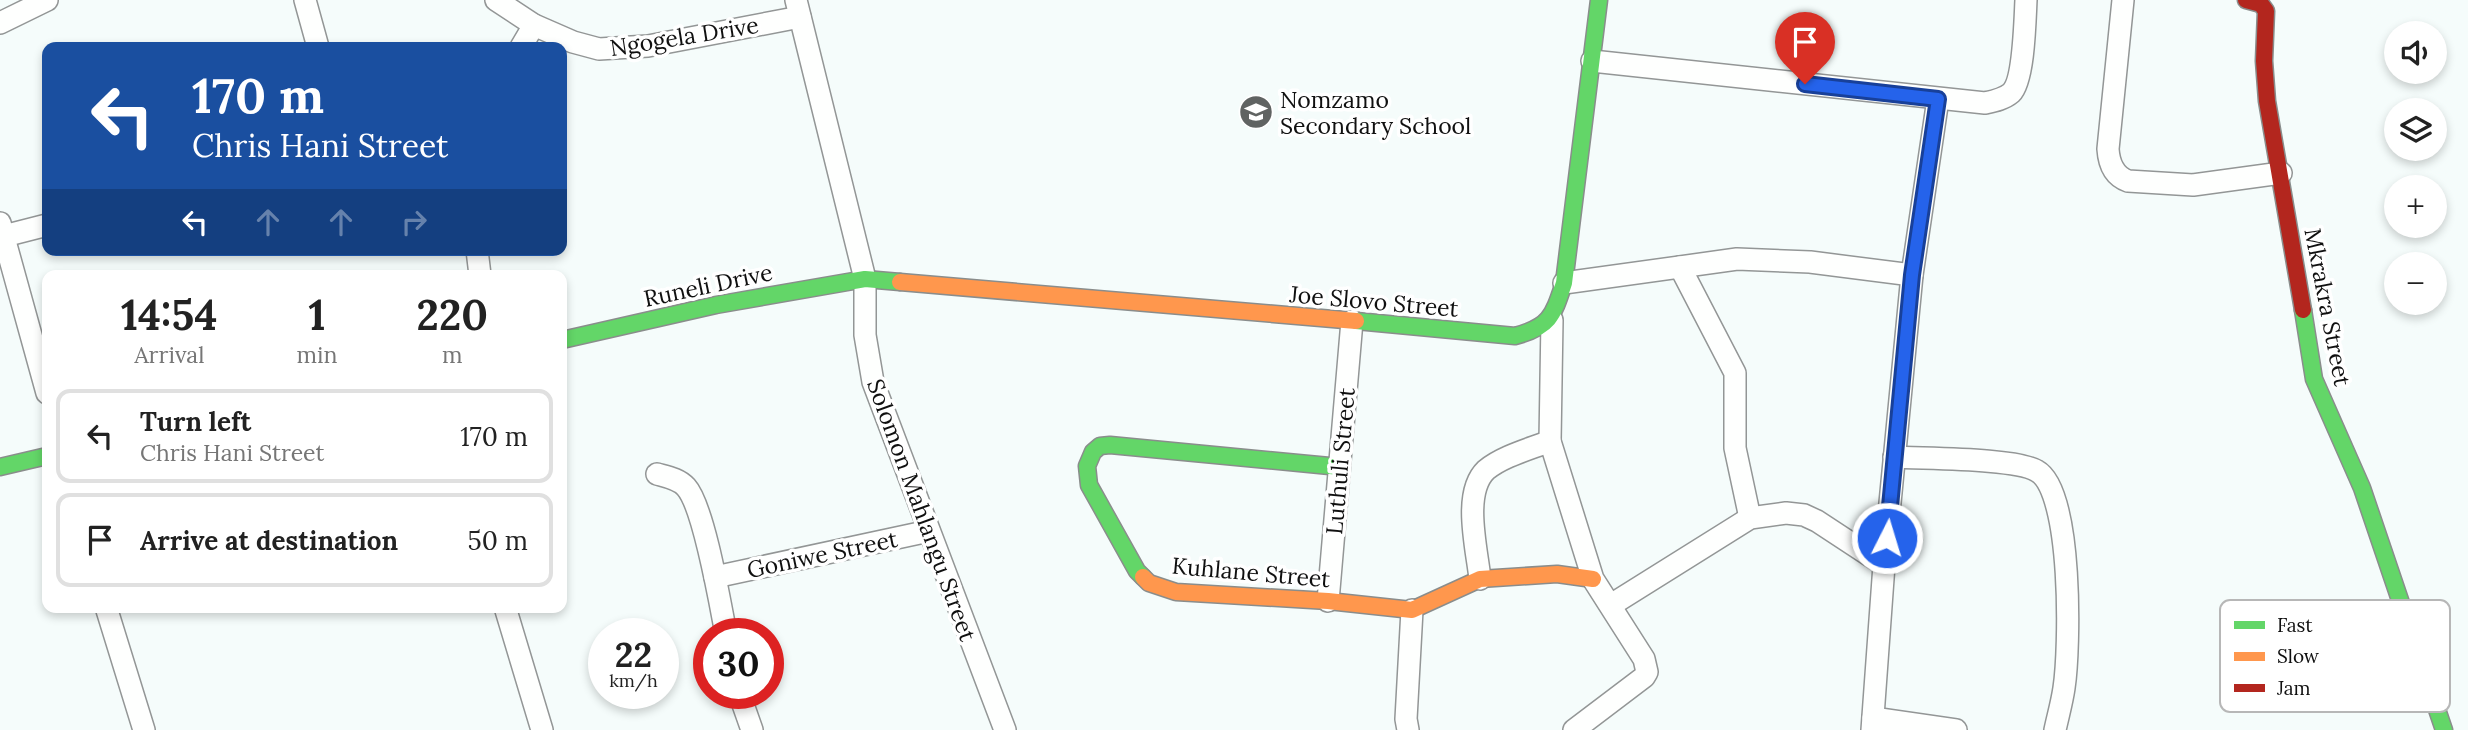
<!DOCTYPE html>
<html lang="en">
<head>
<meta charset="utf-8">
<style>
	:root { --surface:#fff; --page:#f6f6f6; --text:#222; --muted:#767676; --line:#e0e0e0 }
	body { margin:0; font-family:Lora,serif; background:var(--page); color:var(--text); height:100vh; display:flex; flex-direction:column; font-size:26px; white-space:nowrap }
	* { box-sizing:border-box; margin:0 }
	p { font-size:23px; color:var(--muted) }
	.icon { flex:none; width:38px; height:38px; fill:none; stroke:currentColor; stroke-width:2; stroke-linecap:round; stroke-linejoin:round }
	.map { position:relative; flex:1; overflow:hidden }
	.details { position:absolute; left:42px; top:270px; width:525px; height:343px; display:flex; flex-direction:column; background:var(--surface); border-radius:14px; box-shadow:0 4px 10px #0003 }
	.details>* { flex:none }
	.hud { position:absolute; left:42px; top:42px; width:525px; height:214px; border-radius:14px; box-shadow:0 4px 10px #0003; background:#1a4fa0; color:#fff; overflow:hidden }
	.controls { position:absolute; left:2384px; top:21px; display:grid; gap:14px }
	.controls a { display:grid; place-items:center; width:63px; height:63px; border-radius:50%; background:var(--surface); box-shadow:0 4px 10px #0003; font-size:35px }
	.speed { position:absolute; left:588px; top:618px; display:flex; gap:14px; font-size:35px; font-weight:700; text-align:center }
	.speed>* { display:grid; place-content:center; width:91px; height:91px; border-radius:50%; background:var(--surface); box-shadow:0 4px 10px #0003; line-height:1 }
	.speed small { font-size:18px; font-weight:400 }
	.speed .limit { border:10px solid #d22; background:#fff; color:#111 }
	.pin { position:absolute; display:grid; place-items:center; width:60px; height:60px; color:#fff; margin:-72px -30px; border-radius:50% 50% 50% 0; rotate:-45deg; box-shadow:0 0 7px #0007 }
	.pin .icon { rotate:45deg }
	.me { position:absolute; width:77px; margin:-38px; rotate:5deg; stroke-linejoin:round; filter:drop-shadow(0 0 5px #0008) }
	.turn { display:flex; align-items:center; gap:24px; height:147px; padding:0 35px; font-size:32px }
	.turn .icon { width:91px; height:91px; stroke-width:2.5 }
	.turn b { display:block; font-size:49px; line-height:60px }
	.lanes { display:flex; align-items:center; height:66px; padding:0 35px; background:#0003; justify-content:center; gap:35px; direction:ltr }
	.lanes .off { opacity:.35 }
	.eta { display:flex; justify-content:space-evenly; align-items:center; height:119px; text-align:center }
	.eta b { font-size:42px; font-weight:800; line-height:49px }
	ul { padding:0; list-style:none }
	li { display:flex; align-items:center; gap:21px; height:94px; margin:0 14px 10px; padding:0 21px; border:4px solid var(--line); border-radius:14px }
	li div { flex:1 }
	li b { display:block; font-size:26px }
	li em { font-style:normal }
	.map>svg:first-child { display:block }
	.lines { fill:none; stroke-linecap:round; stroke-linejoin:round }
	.street-casing { stroke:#939696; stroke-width:24 }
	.fast-casing { stroke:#8a8d8c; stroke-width:19 }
	.slow-casing { stroke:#8a8d8c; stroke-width:19 }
	.jam-casing { stroke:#8a8d8c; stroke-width:19 }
	.street { stroke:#fefffe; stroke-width:21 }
	.fast { stroke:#63d668; stroke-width:16 }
	.slow { stroke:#ff974d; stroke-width:16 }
	.jam { stroke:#b3261e; stroke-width:16 }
	.route-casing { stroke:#184099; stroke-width:18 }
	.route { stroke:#2563eb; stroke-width:12 }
	.labels { text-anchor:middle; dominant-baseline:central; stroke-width:7; stroke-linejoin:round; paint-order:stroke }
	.street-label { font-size:23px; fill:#101010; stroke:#fff }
	.poi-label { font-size:23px; fill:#101010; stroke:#fff; text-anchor:start }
	.key { fill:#fff; stroke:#b7b7b7; stroke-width:2 }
	.key-label { font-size:19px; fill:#101010 }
</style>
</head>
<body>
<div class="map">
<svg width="2468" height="730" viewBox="0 0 2468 730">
	<rect width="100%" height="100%" fill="#f5fcfb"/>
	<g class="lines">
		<g class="street-casing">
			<g id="street">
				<path d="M305 0 318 47"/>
				<path d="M496 0 534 25 573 42 599 49 648 46 800 17"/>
				<path d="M796 0 865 279V335L873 382 1005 730"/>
				<path d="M2123 0 2108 149C2109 164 2114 176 2128 181L2193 185 2281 173"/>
				<path d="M0 23 47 0"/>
				<path d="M521 47 534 25"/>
				<path d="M1592 61 1985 103C1994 101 2004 99 2011 93 2024 81 2025 19 2026 0"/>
				<path d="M0 223 47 393"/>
				<path d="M4 236 47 225"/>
				<path d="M477 250 480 275"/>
				<path d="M1680 267 1735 373V448L1750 518"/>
				<path d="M1564 283 1737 259 1810 262 1912 275"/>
				<path d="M1552 320 1550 441 1593 579 1644 659 1647 672 1644 677 1574 730"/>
				<path d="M1894 457C1924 459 2016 458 2037 471 2073 491 2070 649 2064 688 2062 702 2058 716 2055 730"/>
				<path d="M657 474C668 477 679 479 686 487 704 507 720 603 726 634"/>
				<path d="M715 577 929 531"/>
				<path d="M1480 579C1477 549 1462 493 1486 470 1503 456 1530 449 1550 441"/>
				<path d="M1328 601 1352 321"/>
				<path d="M1611 605 1750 518 1786 513 1804 515 1817 521 1884 565"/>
				<path d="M106 607 144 730"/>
				<path d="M505 607 542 730"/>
				<path d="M739 693 752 730"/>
				<path d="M1873 718 1956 730"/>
				<path d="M1408 730 1406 719 1412 610"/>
				<path d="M1872 730 1884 565 1912 275 1938 99"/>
			</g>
		</g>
		<g class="fast-casing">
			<g id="fast">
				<path d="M2303 310 2314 379 2362 488 2444 730"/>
				<path d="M1356 321 1515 336C1550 327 1553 316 1564 283L1599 0"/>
				<path d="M562 340 716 305 865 279 900 282"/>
				<path d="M0 467 47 456"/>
				<path d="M1143 577 1137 571 1089 485 1087 466 1093 452 1100 446 1110 445 1340 467"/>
			</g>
		</g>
		<g class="slow-casing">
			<g id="slow">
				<path d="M900 282 1356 321"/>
				<path d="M1143 577 1149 583 1176 592 1328 601 1412 610 1480 579 1557 574 1593 579"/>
			</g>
		</g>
		<g class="jam-casing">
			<path id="jam" d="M2246 0 2261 4 2266 11 2264 61 2267 101 2303 310"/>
		</g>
		<use href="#street" class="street"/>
		<use href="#fast" class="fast"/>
		<use href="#slow" class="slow"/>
		<use href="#jam" class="jam"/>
	</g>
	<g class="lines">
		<g class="route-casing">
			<path id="route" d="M1805 84 1938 99 1912 275 1887 538"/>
		</g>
		<use href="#route" class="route"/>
	</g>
	<defs>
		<g id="school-disc" transform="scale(1.75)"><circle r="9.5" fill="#606362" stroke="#fff"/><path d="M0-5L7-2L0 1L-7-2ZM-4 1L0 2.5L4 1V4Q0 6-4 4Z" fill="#fff"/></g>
	</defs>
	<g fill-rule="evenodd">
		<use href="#school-disc" x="1256" y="112"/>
	</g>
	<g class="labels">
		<g class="street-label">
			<text transform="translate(684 36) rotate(-9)">Ngogela Drive</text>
			<text transform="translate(708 285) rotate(-12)">Runeli Drive</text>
			<text transform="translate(1374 301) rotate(5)">Joe Slovo Street</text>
			<text transform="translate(2328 307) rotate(79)">Mkrakra Street</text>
			<text transform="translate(1340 461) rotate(-85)">Luthuli Street</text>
			<text transform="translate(922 510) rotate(70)">Solomon Mahlangu Street</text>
			<text transform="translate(822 554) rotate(-12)">Goniwe Street</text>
			<text transform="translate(1251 572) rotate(5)">Kuhlane Street</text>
		</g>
		<g class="poi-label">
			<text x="1280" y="99">Nomzamo<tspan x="1280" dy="26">Secondary School</tspan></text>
		</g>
	</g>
	<rect x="2220" y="600" width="230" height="112" rx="10" class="key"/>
	<rect x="2234" y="621" width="31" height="8" fill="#63d668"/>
	<rect x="2234" y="652" width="31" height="9" fill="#ff974d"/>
	<rect x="2234" y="684" width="31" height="8" fill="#b3261e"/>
	<g class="key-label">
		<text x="2277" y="632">Fast</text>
		<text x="2277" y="663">Slow</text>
		<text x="2277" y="695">Jam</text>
	</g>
</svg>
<div class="controls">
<a><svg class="icon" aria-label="sound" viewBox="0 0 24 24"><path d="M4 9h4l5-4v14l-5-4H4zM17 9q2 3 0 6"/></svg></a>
<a><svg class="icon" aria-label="layers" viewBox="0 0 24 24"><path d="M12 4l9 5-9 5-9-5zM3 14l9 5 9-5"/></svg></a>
<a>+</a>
<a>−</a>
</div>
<div class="speed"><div>22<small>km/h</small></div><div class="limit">30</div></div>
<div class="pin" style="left:1805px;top:84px;background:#d93025"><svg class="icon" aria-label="arrive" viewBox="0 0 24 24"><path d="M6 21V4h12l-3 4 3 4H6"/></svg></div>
<svg class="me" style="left:1887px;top:538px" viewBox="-20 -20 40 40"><circle r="17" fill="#2563eb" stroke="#fff" stroke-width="3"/><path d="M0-11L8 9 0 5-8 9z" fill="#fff"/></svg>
<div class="hud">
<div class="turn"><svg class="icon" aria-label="left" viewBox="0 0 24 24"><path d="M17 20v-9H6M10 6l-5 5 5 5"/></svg><div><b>170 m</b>Chris Hani Street</div></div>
<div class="lanes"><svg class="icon" aria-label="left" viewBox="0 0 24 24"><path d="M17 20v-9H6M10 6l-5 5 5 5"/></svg><svg class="icon off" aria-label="ahead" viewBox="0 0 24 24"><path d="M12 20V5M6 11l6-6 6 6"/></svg><svg class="icon off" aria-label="ahead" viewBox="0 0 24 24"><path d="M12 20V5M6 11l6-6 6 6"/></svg><svg class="icon off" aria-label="right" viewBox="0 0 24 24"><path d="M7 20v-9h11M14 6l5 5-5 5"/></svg></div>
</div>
<section class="details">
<div class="eta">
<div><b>14:54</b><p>Arrival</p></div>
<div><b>1</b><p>min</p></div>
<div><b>220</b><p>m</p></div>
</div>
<ul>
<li><svg class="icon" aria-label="left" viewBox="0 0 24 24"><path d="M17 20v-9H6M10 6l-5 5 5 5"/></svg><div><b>Turn left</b><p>Chris Hani Street</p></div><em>170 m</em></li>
<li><svg class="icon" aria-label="arrive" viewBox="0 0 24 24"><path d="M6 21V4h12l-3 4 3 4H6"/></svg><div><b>Arrive at destination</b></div><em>50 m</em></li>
</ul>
</section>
</div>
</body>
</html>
